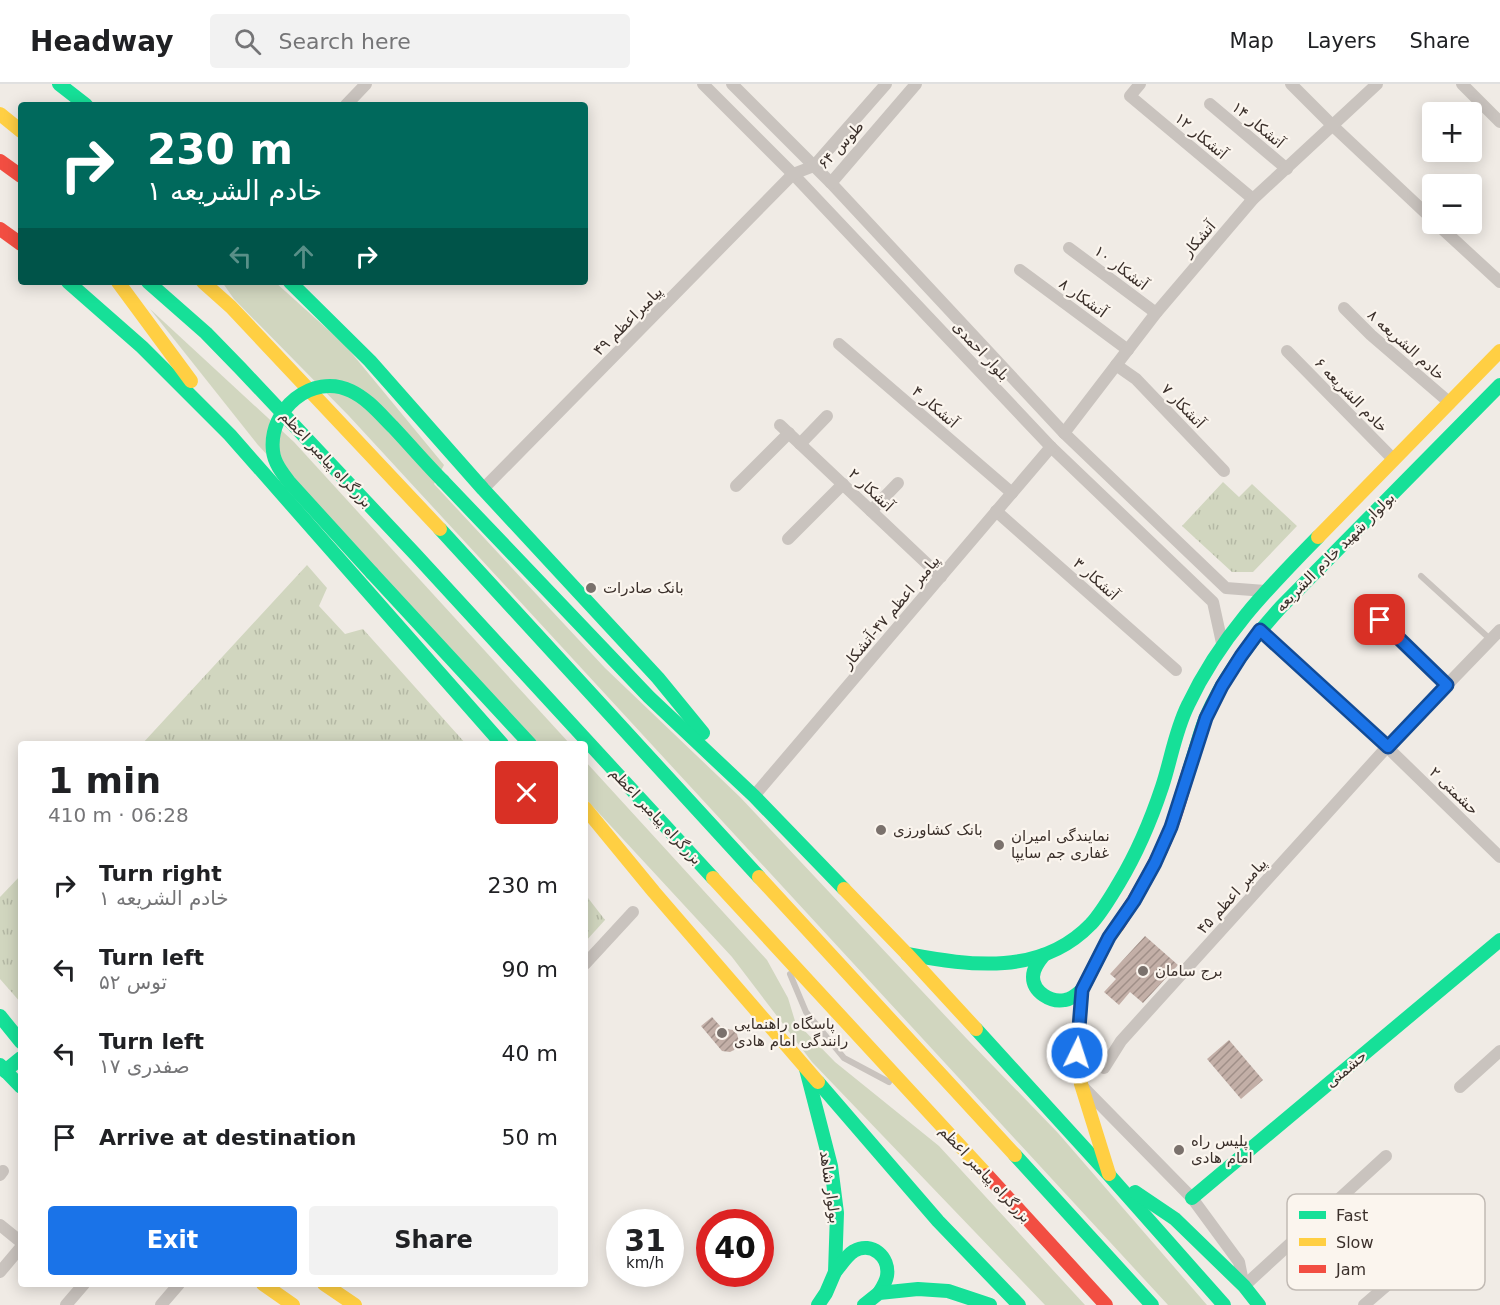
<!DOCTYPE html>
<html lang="en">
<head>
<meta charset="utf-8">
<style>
	:root { --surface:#fff; --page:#f2f2f2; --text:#202124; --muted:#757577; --line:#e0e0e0; --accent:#1a73e8 }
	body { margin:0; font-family:"DejaVu Sans","Noto Sans Arabic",sans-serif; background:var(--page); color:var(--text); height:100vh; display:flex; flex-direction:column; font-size:22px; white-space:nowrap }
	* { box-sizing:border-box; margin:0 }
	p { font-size:20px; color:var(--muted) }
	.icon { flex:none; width:33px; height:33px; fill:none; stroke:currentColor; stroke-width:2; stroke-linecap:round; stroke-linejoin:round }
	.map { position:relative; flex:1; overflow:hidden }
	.drawer { position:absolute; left:18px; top:657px; width:570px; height:546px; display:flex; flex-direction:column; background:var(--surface); border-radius:6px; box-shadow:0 3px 15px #0003 }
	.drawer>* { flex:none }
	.hud { position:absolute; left:18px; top:18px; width:570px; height:183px; border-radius:6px; box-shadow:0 3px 15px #0003; background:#00695c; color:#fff; overflow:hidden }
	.buttons { position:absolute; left:1422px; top:18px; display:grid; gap:12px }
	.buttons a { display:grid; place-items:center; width:60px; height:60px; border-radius:6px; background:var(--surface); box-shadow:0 3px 15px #0003; font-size:30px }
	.speed { position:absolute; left:606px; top:1125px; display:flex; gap:12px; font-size:30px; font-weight:700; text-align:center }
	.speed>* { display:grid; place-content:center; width:78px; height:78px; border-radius:50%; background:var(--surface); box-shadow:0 3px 15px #0003; line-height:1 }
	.speed small { font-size:15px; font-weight:400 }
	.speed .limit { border:9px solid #d22; background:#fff; color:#111 }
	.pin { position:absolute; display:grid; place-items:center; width:51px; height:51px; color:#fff; margin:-26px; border-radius:12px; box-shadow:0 3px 9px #0006 }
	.me { position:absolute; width:66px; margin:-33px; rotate:4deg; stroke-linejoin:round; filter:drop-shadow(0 0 4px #0008) }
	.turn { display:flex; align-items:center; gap:21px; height:126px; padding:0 30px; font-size:27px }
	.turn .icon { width:78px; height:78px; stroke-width:2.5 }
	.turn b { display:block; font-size:42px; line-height:51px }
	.lanes { display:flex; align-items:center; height:57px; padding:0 30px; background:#0003; justify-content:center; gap:30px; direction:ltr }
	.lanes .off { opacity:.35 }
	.round { display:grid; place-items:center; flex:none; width:63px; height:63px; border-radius:6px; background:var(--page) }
	.head { display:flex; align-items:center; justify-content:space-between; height:102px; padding:0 30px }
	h1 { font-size:36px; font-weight:800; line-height:45px }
	.action { display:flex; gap:12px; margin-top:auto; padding:12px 30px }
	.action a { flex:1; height:69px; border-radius:6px; background:var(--accent); color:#fff; font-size:24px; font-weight:800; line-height:69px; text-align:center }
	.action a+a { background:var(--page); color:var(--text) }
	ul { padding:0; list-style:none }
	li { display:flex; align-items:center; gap:18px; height:84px; padding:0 30px }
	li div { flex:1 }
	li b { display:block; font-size:22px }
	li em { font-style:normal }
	header { display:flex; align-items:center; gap:36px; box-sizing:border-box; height:84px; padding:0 30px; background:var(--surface); border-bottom:2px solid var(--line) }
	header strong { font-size:28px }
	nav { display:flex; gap:33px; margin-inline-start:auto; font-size:21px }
	.search { width:420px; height:54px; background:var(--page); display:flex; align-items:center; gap:15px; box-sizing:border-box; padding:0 21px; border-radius:6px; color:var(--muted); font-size:22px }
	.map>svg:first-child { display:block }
	.grass { fill:#d1d6bf }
	.park { fill:url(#park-tufts) }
	.building { fill:url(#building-hatch) }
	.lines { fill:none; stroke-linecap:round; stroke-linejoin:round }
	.lane { stroke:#c9c3be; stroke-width:6 }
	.street { stroke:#c9c3be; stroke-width:12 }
	.fast { stroke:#16e098; stroke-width:14 }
	.slow { stroke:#ffcf43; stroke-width:14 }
	.jam { stroke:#f24e42; stroke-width:14 }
	.fast-bridge { stroke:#16e098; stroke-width:14 }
	.route-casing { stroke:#114b97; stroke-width:15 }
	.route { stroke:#1a73e8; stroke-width:10 }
	.poi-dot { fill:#7a716c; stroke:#fbf5ee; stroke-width:2 }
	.labels { text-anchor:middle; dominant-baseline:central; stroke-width:4.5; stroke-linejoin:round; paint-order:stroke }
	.street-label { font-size:15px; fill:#3b302b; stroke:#fbf5ee }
	.poi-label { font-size:15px; fill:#3b302b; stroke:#fbf5ee; text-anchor:start }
	.key { fill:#fbf5ee; stroke:#c1bab4; stroke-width:1.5 }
	.key-label { font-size:16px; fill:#3b302b }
</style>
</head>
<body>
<header>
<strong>Headway</strong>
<div class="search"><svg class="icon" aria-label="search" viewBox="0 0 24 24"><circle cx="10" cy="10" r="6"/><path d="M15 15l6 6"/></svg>Search here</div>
<nav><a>Map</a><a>Layers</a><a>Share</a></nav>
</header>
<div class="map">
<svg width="1500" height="1221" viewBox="0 0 1500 1221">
	<defs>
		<pattern id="park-tufts" width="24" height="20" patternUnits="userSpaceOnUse" patternTransform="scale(1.5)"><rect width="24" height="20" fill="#d1d6bf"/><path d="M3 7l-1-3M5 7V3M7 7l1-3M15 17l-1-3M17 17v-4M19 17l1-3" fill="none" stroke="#b4b8a4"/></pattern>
		<pattern id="building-hatch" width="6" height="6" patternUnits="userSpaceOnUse" patternTransform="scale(1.5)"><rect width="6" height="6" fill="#c3afa7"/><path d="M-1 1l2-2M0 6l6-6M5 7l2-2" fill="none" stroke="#a08f88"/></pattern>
	</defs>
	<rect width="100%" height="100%" fill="#f0ebe5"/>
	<g class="grass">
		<path d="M222 198H275L345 261 444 381 434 400 605 584 740 713 967 955 1058 1049 1207 1221H1168L349 332 234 215Z"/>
		<path d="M150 225 294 358 570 660H535L258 361Z"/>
		<path d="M585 677 767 876 788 914 795 937 835 978 939 1062 1085 1221H1045L812 978 732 873 585 714Z"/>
	</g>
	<g class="park">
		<path d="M1223 398 1239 413 1252 400 1297 442 1253 488H1232L1182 442Z"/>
		<path d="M307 481 327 504 319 522 345 550 363 545 466 660H142Z"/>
		<path d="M21 791V919L0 895V813Z"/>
		<path d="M585 810 605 836 585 858Z"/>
	</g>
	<g class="building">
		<path d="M1145 852 1178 881 1143 919 1130 908 1119 921 1104 908 1116 895 1110 890Z"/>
		<path d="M712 933 721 943 723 942 726 945 733 946 737 950 739 958 734 966 730 968 722 967 701 942Z"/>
		<path d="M1229 956 1263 996 1241 1015 1207 975Z"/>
	</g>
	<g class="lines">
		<g class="lane">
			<path d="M1421 492 1490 555"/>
			<path d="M1380 536 1447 601"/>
			<path d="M790 890 806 928 844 974 889 998"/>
		</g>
		<g class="street">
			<path d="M703 0 793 90 1051 363 1213 518 1222 559"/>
			<path d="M732 0 831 99 1064 349 1226 504 1265 507"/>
			<path d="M1140 0 1130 12 1253 115"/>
			<path d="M1291 0 1333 42 1432 135"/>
			<path d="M1462 0 1500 38"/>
			<path d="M1210 20 1287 85"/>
			<path d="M346 21 366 0"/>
			<path d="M831 99 916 0"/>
			<path d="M1437 140 1500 198"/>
			<path d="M1069 164 1156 229"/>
			<path d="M1020 186 1128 266"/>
			<path d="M1344 224 1371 251 1450 319"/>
			<path d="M839 260 1012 409"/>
			<path d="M1287 267 1394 376"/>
			<path d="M1116 281 1136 295 1224 387"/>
			<path d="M780 341 941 493"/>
			<path d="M1064 349 1156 229 1253 115 1377 0"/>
			<path d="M800 360 827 332"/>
			<path d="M736 402 789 349"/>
			<path d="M483 405 793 90 814 82 886 0"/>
			<path d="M871 427 898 399"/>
			<path d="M996 427 1176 586"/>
			<path d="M788 455 843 400"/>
			<path d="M1260 546 1387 663 1500 773"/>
			<path d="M754 712 1051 363"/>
			<path d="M585 880 633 828"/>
			<path d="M1104 984 1121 957 1387 663 1500 546"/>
			<path d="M1083 1003 1192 1114 1239 1178 1243 1198"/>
			<path d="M1460 1003 1500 967"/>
			<path d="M0 1091 3 1087"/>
			<path d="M0 1141 21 1158"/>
			<path d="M0 1188 21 1163"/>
			<path d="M1244 1202 1386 1072"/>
			<path d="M66 1221 84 1200"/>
			<path d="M161 1221 179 1200"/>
			<path d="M1364 1221 1443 1153"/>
		</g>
		<g class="fast">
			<path d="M59 0 86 21"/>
			<path d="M68 198 142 263 230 351 502 660"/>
			<path d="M148 198 206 249 241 285 415 470 713 794"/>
			<path d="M290 198 370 277 483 405 658 594 703 649"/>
			<path d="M443 397 649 613 754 712 844 805"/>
			<path d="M440 445 759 793"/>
			<path d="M372 489 530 660"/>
			<path d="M1189 686C1195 669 1199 650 1206 633 1224 592 1251 556 1281 523L1500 301"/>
			<path d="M907 870C971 882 1041 892 1091 840 1102 828 1111 812 1119 799 1137 769 1151 736 1162 703 1171 676 1175 647 1188 621 1220 553 1266 506 1318 453"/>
			<path d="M1044 871C1039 877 1033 884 1033 893 1033 908 1051 919 1065 916 1072 915 1077 910 1082 906"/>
			<path d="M0 932 21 958"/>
			<path d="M976 945 1109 1091 1224 1221"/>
			<path d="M0 981 21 1003"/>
			<path d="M806 985 831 1082 837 1129 835 1188 826 1209 818 1221"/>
			<path d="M5 987 21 974"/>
			<path d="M818 998 938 1137 1019 1221"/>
			<path d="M1015 1071 1152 1221"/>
			<path d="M1135 1108 1175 1135 1244 1202 1259 1221"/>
			<path d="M1192 1114 1500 856"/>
			<path d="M835 1188C841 1181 846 1172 854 1167 872 1157 890 1173 887 1192 886 1198 882 1204 879 1209"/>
			<path d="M864 1221 879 1209 918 1205 948 1207 990 1221"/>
		</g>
		<g class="slow">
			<path d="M0 30 21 47"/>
			<path d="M118 198 191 297"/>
			<path d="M203 198 231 223 440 445"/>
			<path d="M1318 453 1500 267"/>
			<path d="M585 724 654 808 818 998"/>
			<path d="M759 793 1015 1071"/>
			<path d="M713 794 987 1091"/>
			<path d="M844 805 907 870 976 945"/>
			<path d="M1109 1090 1081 1000 1077 969 1082 906 1109 853 1118 841"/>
			<path d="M263 1200 293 1221"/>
			<path d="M324 1200 355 1221"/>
		</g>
		<g class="jam">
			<path d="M0 77 21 92"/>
			<path d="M0 145 21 160"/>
			<path d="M1118 841C1139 810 1157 778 1171 743 1178 725 1183 705 1189 686"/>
			<path d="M987 1091 1106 1221"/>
		</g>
		<path class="fast-bridge" d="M372 489 290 399C283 390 274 379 273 367 268 326 312 288 351 307 368 315 380 330 393 343 410 361 426 380 443 397"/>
	</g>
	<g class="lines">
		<g class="route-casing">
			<path id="route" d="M1077 969 1082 906 1109 853 1134 817 1155 779 1171 743 1206 634 1222 602 1241 572 1260 546 1388 663 1447 601 1380 536"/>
		</g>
		<use href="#route" class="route"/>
	</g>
	<g class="poi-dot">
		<circle cx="591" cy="504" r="6"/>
		<circle cx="881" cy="746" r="6"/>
		<circle cx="999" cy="761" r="6"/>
		<circle cx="1143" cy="887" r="6"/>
		<circle cx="722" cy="949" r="6"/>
		<circle cx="1179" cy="1066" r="6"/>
	</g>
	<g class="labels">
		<g class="street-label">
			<text transform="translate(1258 41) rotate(40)">آتشکار ۱۴</text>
			<text transform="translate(1201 52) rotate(40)">آتشکار ۱۲</text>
			<text transform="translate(841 61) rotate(-47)">طوس ۶۴</text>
			<text transform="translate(1199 155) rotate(-49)">آتشکار</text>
			<text transform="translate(1121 184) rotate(37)">آتشکار ۱۰</text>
			<text transform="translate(1083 214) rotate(36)">آتشکار ۸</text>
			<text transform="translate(628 237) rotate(-45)">پیامبراعظم ۴۹</text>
			<text transform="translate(1406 261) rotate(42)">خادم الشریعه ۸</text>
			<text transform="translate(981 267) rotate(47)">بلوار احمدی</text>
			<text transform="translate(1351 311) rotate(46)">خادم الشریعه ۶</text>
			<text transform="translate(1183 322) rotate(46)">آتشکار ۷</text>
			<text transform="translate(935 323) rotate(41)">آتشکار ۴</text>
			<text transform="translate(326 375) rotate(47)">بزرگراه پیامبر اعظم</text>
			<text transform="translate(871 406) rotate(43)">آتشکار ۲</text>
			<text transform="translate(1335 468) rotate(-45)">بولوار شهید خادم الشریعه</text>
			<text transform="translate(1096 495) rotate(42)">آتشکار ۳</text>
			<text transform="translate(891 528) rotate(-50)">پیامبر اعظم ۴۷-آتشکار</text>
			<text transform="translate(1454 707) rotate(44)">حشمتی ۲</text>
			<text transform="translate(656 732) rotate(47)">بزرگراه پیامبر اعظم</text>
			<text transform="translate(1232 812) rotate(-48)">پیامبر اعظم ۴۵</text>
			<text transform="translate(1346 985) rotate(-40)">حشمتی</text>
			<text transform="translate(985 1090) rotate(47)">بزرگراه پیامبر اعظم</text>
			<text transform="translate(830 1103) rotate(82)">بولوار شاهد</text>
		</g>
		<g class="poi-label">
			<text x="603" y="504">بانک صادرات</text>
			<text x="893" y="746">بانک کشاورزی</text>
			<text x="1011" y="752">نمایندگی امیران<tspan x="1011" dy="17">غفاری جم سایپا</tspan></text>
			<text x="1155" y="887">برج سامان</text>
			<text x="734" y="940">پاسگاه راهنمایی<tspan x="734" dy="17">رانندگی امام هادی</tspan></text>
			<text x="1191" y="1057">پلیس راه<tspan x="1191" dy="17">امام هادی</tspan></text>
		</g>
	</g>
	<rect x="1287" y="1110" width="198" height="96" rx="9" class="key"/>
	<rect x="1299" y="1127" width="27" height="8" fill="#16e098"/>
	<rect x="1299" y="1154" width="27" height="8" fill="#ffcf43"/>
	<rect x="1299" y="1181" width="27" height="8" fill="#f24e42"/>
	<g class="key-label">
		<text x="1336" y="1137">Fast</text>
		<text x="1336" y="1164">Slow</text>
		<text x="1336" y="1191">Jam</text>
	</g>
</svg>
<div class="buttons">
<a>+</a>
<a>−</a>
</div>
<div class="speed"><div>31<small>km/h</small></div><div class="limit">40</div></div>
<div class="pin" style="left:1380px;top:536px;background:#d93025"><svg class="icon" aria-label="arrive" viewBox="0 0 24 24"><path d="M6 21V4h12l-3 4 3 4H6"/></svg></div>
<svg class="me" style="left:1077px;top:969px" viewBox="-20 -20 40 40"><circle r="17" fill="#1a73e8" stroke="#fff" stroke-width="3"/><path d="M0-11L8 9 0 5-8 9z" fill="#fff"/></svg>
<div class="hud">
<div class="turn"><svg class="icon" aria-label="right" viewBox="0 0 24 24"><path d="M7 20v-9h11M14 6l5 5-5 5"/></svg><div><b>230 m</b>خادم الشریعه ۱</div></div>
<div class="lanes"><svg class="icon off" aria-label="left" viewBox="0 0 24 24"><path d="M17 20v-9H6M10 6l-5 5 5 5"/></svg><svg class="icon off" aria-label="ahead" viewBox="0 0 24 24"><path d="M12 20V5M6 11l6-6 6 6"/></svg><svg class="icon" aria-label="right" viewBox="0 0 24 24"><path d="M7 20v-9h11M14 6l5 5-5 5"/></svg></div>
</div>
<section class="drawer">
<div class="head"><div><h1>1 min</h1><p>410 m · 06:28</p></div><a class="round" style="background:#d93025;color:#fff"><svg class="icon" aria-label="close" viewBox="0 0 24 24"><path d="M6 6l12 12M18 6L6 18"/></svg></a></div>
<ul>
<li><svg class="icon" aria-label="right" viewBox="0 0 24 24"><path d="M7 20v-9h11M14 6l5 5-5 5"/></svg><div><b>Turn right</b><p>خادم الشریعه ۱</p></div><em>230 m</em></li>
<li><svg class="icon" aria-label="left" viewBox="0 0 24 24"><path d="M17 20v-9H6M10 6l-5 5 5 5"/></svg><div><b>Turn left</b><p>توس ۵۲</p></div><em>90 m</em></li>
<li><svg class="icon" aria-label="left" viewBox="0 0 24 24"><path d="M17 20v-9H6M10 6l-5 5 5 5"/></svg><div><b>Turn left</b><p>صفدری ۱۷</p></div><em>40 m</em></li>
<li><svg class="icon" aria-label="arrive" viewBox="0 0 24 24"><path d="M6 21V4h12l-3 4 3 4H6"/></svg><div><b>Arrive at destination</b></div><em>50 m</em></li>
</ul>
<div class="action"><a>Exit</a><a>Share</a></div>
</section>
</div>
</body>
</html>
